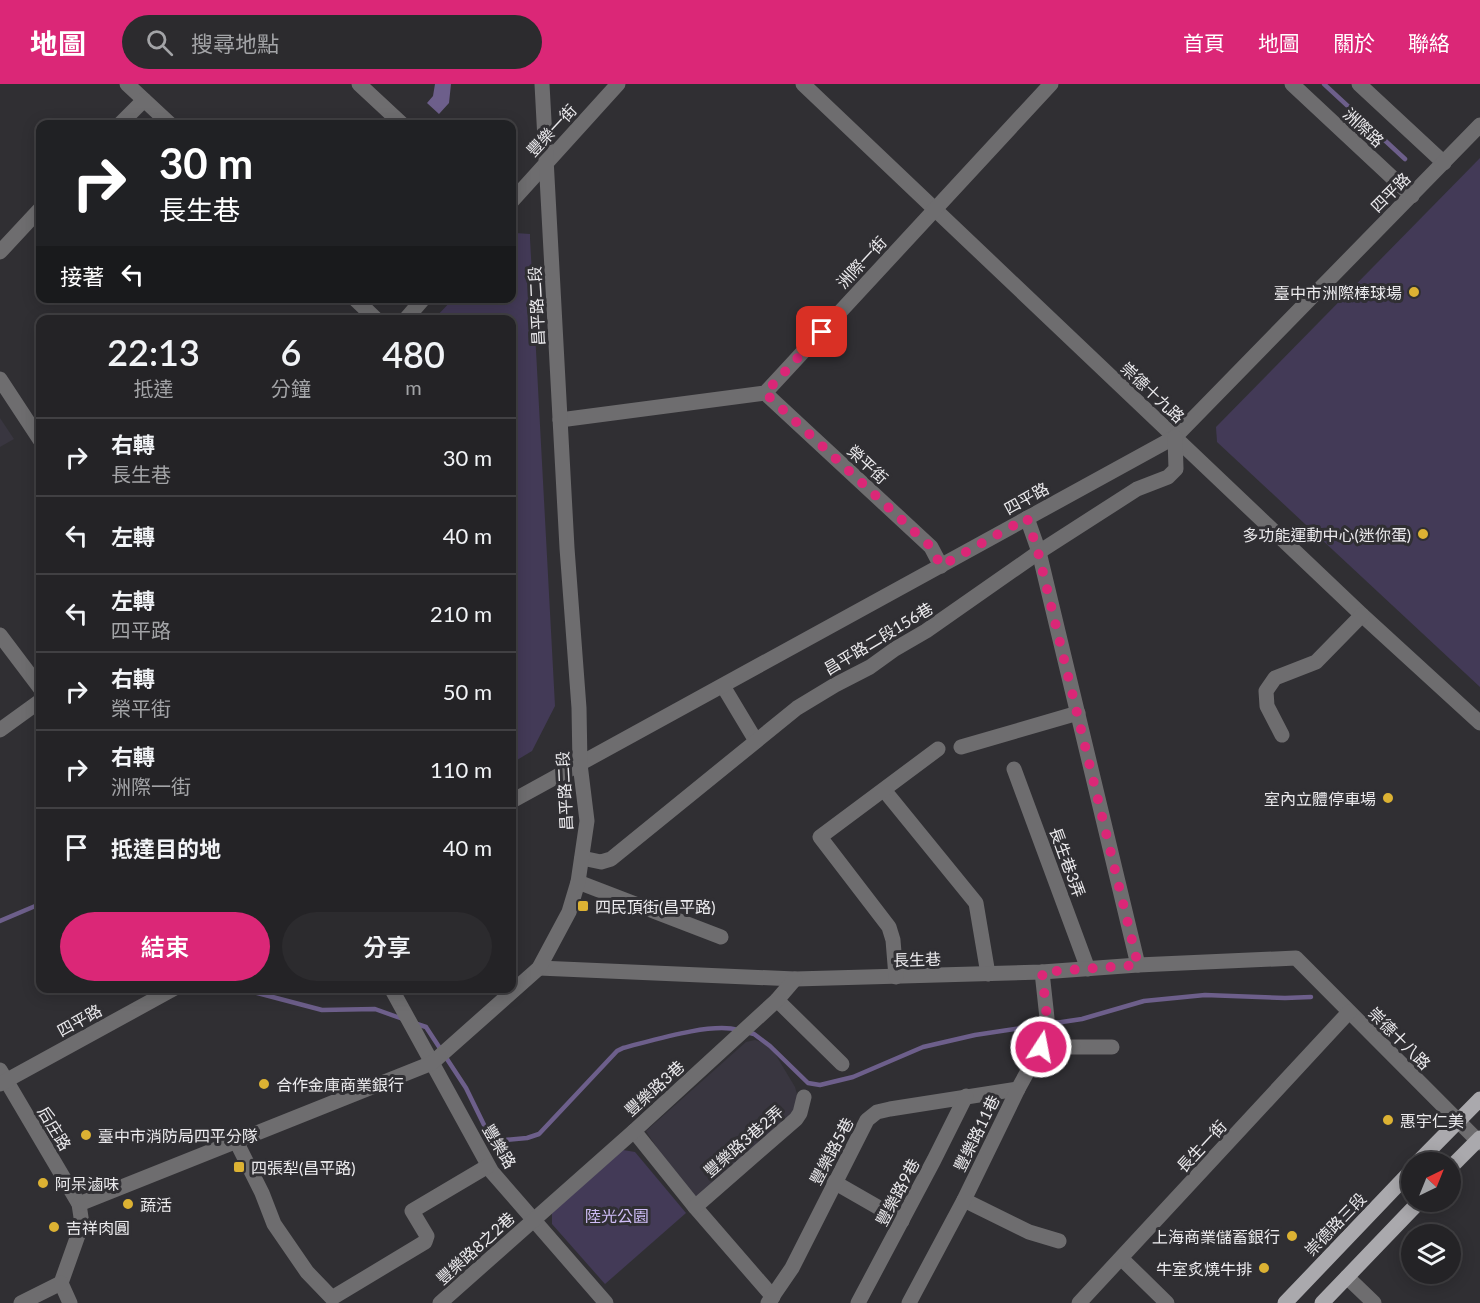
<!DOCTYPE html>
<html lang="zh-TW">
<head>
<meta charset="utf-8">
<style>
	:root { --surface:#242326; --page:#2c2b2e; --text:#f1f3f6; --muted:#a3a4a7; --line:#414043; --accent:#db2777 }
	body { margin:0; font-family:Lato,"Noto Sans TC",sans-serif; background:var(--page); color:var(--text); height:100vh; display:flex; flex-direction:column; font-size:22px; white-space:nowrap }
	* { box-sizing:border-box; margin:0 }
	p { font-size:20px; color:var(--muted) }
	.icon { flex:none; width:33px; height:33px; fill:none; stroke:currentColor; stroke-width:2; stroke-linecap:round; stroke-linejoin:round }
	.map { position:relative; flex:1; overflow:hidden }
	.panel { position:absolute; left:36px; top:231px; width:480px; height:678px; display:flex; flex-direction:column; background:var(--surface); border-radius:12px; box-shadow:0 3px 15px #0003,0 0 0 2px var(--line) }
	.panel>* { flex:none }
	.hud { position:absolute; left:36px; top:36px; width:480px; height:183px; border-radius:12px; box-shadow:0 3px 15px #0003,0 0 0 2px var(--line); background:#202124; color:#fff; overflow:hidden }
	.needle { width:39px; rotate:43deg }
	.buttons { position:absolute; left:1401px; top:1068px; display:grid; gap:12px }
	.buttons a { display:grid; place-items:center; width:60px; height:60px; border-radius:50%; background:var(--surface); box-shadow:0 3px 15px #0003,0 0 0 2px var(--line); font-size:30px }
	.pin { position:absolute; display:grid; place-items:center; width:51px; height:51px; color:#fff; margin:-26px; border-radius:12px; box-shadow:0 3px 9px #0006 }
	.me { position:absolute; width:66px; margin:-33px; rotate:11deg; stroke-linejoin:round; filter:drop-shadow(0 0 4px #0008) }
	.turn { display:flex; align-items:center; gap:21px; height:126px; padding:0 24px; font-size:27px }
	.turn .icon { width:78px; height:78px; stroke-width:2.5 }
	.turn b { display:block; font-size:42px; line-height:51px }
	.then { display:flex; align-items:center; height:57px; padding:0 24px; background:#0003; gap:12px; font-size:22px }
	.eta { display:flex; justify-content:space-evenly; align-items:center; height:102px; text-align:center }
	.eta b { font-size:36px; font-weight:600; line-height:42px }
	.button { display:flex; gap:12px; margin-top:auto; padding:12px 24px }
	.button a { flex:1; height:69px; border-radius:36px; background:var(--accent); color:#fff; font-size:24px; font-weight:600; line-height:69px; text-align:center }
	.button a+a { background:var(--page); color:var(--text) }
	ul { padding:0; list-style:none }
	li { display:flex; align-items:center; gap:18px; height:78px; padding:0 24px; border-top:2px solid var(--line) }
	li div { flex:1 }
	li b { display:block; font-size:22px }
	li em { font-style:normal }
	header { display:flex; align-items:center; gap:36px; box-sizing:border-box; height:84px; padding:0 30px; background:var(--accent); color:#fff }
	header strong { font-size:28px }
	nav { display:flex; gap:33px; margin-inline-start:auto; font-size:21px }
	.search { width:420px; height:54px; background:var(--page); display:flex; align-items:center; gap:15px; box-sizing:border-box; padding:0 21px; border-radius:33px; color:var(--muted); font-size:22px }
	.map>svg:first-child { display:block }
	.built { fill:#393640 }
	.green { fill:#433a57 }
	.water { fill:#6d5f8b }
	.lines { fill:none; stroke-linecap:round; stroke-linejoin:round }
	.stream { stroke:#6d5f8b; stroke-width:4.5 }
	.minor { stroke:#6e6d6f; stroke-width:15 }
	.major { stroke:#aaa9ad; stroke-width:15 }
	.route { stroke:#db2777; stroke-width:10; stroke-dasharray:0 18 }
	.poi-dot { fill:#dcb233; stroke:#302f33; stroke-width:2 }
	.labels { text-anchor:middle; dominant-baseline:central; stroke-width:6; stroke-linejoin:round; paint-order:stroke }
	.street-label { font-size:16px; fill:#ebeaed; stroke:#302f33 }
	.poi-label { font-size:16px; fill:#ebeaed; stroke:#302f33; text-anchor:start }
	.park-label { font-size:16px; fill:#cfbdf6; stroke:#302f33 }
</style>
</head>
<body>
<header>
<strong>地圖</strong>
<div class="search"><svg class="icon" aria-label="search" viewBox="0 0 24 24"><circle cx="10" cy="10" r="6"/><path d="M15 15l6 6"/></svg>搜尋地點</div>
<nav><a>首頁</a><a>地圖</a><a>關於</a><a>聯絡</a></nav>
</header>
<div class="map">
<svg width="1480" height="1219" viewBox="0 0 1480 1219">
	<rect width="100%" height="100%" fill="#302f33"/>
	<g class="built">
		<path d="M0 334 14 355 0 363Z"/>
		<path d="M755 956 764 959 774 968 795 1003 800 1021 698 1116 657 1064 646 1047 746 958Z"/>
	</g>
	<g class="green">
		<path d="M1480 74V603L1217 358 1216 343Z"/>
		<path d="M515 149 530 150V154L555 622 532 667 512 679V236L434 235 453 215 512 214V151Z"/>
		<path d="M623 1066 635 1068 686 1129 605 1200 552 1140V1129Z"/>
	</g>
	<path class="water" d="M435 0H451L449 19 439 30 427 19 433 12Z"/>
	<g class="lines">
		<g class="stream">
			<path d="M1324 0 1405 75"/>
			<path d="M0 837 40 820"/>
			<path d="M238 904 322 926 375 925 403 935"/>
			<path d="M417 940 426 943 466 1004 487 1047 504 1056 527 1054 539 1050 617 967 623 964C651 957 711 938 738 946"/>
			<path d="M746 948 754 950 770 962 808 999 820 1001 853 993 923 963 975 951 1082 935 1144 917 1205 911 1285 914 1311 913"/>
		</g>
		<g class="minor">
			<path d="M127 0 170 40"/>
			<path d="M359 0 402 40"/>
			<path d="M803 0 1362 531 1480 639"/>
			<path d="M1292 0 1412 112"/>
			<path d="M1359 0 1444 79"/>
			<path d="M120 40 144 16"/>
			<path d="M512 117 618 0"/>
			<path d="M0 168 40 125"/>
			<path d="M354 214 377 236"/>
			<path d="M405 236 424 214"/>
			<path d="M0 295 40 356"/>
			<path d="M765 309 931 463 941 482"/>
			<path d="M560 336 765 309 1051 0"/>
			<path d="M1027 434 1039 468 1138 881"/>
			<path d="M0 551 40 604"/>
			<path d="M723 602 756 657"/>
			<path d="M0 646 40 617"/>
			<path d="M1282 651 1267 622 1266 607 1275 594 1316 578 1362 531"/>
			<path d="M961 663 1078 629"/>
			<path d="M1014 685 1088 885"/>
			<path d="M884 706 976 819 988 890"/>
			<path d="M512 717 1175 353 1480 41"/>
			<path d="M582 774 601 778 611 775 797 624 835 601 870 583 895 565 926 547 1039 468 1137 405 1168 393 1176 385 1175 353"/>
			<path d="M578 798 721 853"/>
			<path d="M539 884 795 895 1042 888 1138 881 1296 874 1480 1059"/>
			<path d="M896 893 893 856 889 843 820 753 938 665"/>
			<path d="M391 904 492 1088 606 1219"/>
			<path d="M777 916 842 980"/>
			<path d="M1041 963H1112"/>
			<path d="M0 986 79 1120 82 1140 61 1199 70 1219"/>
			<path d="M0 1000 175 904"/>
			<path d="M634 1047 695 1123 773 1213"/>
			<path d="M236 1057 262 1109 274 1140 307 1188 332 1214 425 1158 427 1152 412 1127 488 1082"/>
			<path d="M834 1098 902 1137"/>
			<path d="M964 1116 1029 1148 1059 1157"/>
			<path d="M79 1120 432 979 539 884 569 828 578 798 587 737 580 680 579 624 567 464 542 0"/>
			<path d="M695 1123 796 1035 800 1029 804 1013"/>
			<path d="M1122 1175 1167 1219"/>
			<path d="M1347 1193 1374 1219"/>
			<path d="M21 1219 61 1199"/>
			<path d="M440 1219 634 1047 777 916 795 895"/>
			<path d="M768 1219 792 1184 867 1036 877 1028 890 1025 1018 1005"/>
			<path d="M858 1219 934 1076 966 1012"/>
			<path d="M909 1219 964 1116 1018 1005 1041 963 1047 934 1042 888"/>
			<path d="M1079 1219 1349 928"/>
		</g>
		<g class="major">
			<path d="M1418 1078 1480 1015"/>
			<path d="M1450 1084 1480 1054"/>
			<path d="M1285 1219 1412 1086"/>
			<path d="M1322 1219 1419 1118"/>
		</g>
	</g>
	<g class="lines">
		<path class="route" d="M822 248 765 309 931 463 941 482 1027 434 1038 468 1138 881 1042 888 1047 934 1041 963"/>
	</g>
	<g class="poi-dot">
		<circle cx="1414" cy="208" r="6"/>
		<circle cx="1423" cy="450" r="6"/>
		<circle cx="1388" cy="714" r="6"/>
		<rect x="577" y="816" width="12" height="12" rx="3"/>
		<circle cx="264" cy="1000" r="6"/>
		<circle cx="1388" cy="1036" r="6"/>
		<circle cx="86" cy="1051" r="6"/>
		<rect x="233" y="1077" width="12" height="12" rx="3"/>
		<circle cx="43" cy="1099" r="6"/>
		<circle cx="128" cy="1120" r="6"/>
		<circle cx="54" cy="1143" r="6"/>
		<circle cx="1292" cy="1152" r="6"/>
		<circle cx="1264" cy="1184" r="6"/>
	</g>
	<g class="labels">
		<g class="street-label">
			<text transform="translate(1364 43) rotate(43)">洲際路</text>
			<text transform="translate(551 46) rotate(-47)">豐樂一街</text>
			<text transform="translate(1390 108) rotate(-45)">四平路</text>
			<text transform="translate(861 178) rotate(-47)">洲際一街</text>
			<text transform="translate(536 222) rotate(-93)">昌平路二段</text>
			<text transform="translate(1153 308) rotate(43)">崇德十九路</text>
			<text transform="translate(868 380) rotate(43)">榮平街</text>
			<text transform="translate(1026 414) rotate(-29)">四平路</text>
			<text transform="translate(878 554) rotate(-31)">昌平路二段156巷</text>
			<text transform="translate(564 707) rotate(-93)">昌平路二段</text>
			<text transform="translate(1068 778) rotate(70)">長生巷3弄</text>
			<text transform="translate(917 875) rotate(-2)">長生巷</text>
			<text transform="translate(79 936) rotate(-29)">四平路</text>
			<text transform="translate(1400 954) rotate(45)">崇德十八路</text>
			<text transform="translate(654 1004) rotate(-42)">豐樂路3巷</text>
			<text transform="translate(55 1044) rotate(59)">后庄路</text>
			<text transform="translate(976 1049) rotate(-64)">豐樂路11巷</text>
			<text transform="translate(743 1057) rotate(-41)">豐樂路3巷2弄</text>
			<text transform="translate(500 1062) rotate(59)">豐樂路</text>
			<text transform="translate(1201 1062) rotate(-47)">長生一街</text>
			<text transform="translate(831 1067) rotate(-62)">豐樂路5巷</text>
			<text transform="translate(897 1108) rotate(-62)">豐樂路9巷</text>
			<text transform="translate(1335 1140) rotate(-46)">崇德路三段</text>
			<text transform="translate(475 1164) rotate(-42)">豐樂路8之2巷</text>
		</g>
		<g class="poi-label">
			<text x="1402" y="208" text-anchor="end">臺中市洲際棒球場</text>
			<text x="1411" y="450" text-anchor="end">多功能運動中心(迷你蛋)</text>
			<text x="1376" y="714" text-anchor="end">室內立體停車場</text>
			<text x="595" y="822">四民頂街(昌平路)</text>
			<text x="276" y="1000">合作金庫商業銀行</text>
			<text x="1400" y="1036">惠宇仁美</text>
			<text x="98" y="1051">臺中市消防局四平分隊</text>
			<text x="251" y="1083">四張犁(昌平路)</text>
			<text x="55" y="1099">阿呆滷味</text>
			<text x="140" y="1120">蔬活</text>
			<text x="66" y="1143">吉祥肉圓</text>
			<text x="1280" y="1152" text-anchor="end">上海商業儲蓄銀行</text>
			<text x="1252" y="1184" text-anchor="end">牛室炙燒牛排</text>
		</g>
		<g class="park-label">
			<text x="617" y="1131">陸光公園</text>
		</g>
	</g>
</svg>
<div class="buttons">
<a><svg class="needle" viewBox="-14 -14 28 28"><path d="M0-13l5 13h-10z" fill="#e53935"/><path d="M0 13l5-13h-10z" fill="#a3a4a7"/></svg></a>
<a><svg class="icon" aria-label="layers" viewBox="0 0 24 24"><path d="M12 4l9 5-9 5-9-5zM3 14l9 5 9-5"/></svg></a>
</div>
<div class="pin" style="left:822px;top:248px;background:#d93025"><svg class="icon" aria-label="arrive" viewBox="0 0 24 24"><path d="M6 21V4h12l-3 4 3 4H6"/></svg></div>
<svg class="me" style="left:1041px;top:963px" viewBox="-20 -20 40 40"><circle r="17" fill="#db2777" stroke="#fff" stroke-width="3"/><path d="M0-11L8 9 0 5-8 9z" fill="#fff"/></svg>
<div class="hud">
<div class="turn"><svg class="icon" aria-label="right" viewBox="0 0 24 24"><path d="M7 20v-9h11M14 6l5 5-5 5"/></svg><div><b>30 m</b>長生巷</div></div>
<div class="then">接著<svg class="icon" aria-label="left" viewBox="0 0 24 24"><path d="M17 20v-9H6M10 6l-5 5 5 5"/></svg></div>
</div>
<section class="panel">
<div class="eta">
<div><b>22:13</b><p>抵達</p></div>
<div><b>6</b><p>分鐘</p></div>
<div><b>480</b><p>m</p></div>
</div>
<ul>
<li><svg class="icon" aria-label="right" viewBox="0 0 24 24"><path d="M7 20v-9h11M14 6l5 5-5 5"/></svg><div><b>右轉</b><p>長生巷</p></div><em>30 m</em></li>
<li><svg class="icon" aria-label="left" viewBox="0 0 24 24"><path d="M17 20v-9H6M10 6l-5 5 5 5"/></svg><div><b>左轉</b></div><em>40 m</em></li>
<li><svg class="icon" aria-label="left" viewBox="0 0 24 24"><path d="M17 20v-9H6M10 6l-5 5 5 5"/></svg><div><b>左轉</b><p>四平路</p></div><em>210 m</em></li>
<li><svg class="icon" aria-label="right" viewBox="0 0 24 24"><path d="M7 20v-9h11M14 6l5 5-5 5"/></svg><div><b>右轉</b><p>榮平街</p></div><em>50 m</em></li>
<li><svg class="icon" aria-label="right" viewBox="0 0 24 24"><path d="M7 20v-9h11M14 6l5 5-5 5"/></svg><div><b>右轉</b><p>洲際一街</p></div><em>110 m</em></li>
<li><svg class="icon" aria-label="arrive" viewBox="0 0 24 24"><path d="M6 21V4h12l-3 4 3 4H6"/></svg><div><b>抵達目的地</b></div><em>40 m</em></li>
</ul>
<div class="button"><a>結束</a><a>分享</a></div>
</section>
</div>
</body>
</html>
